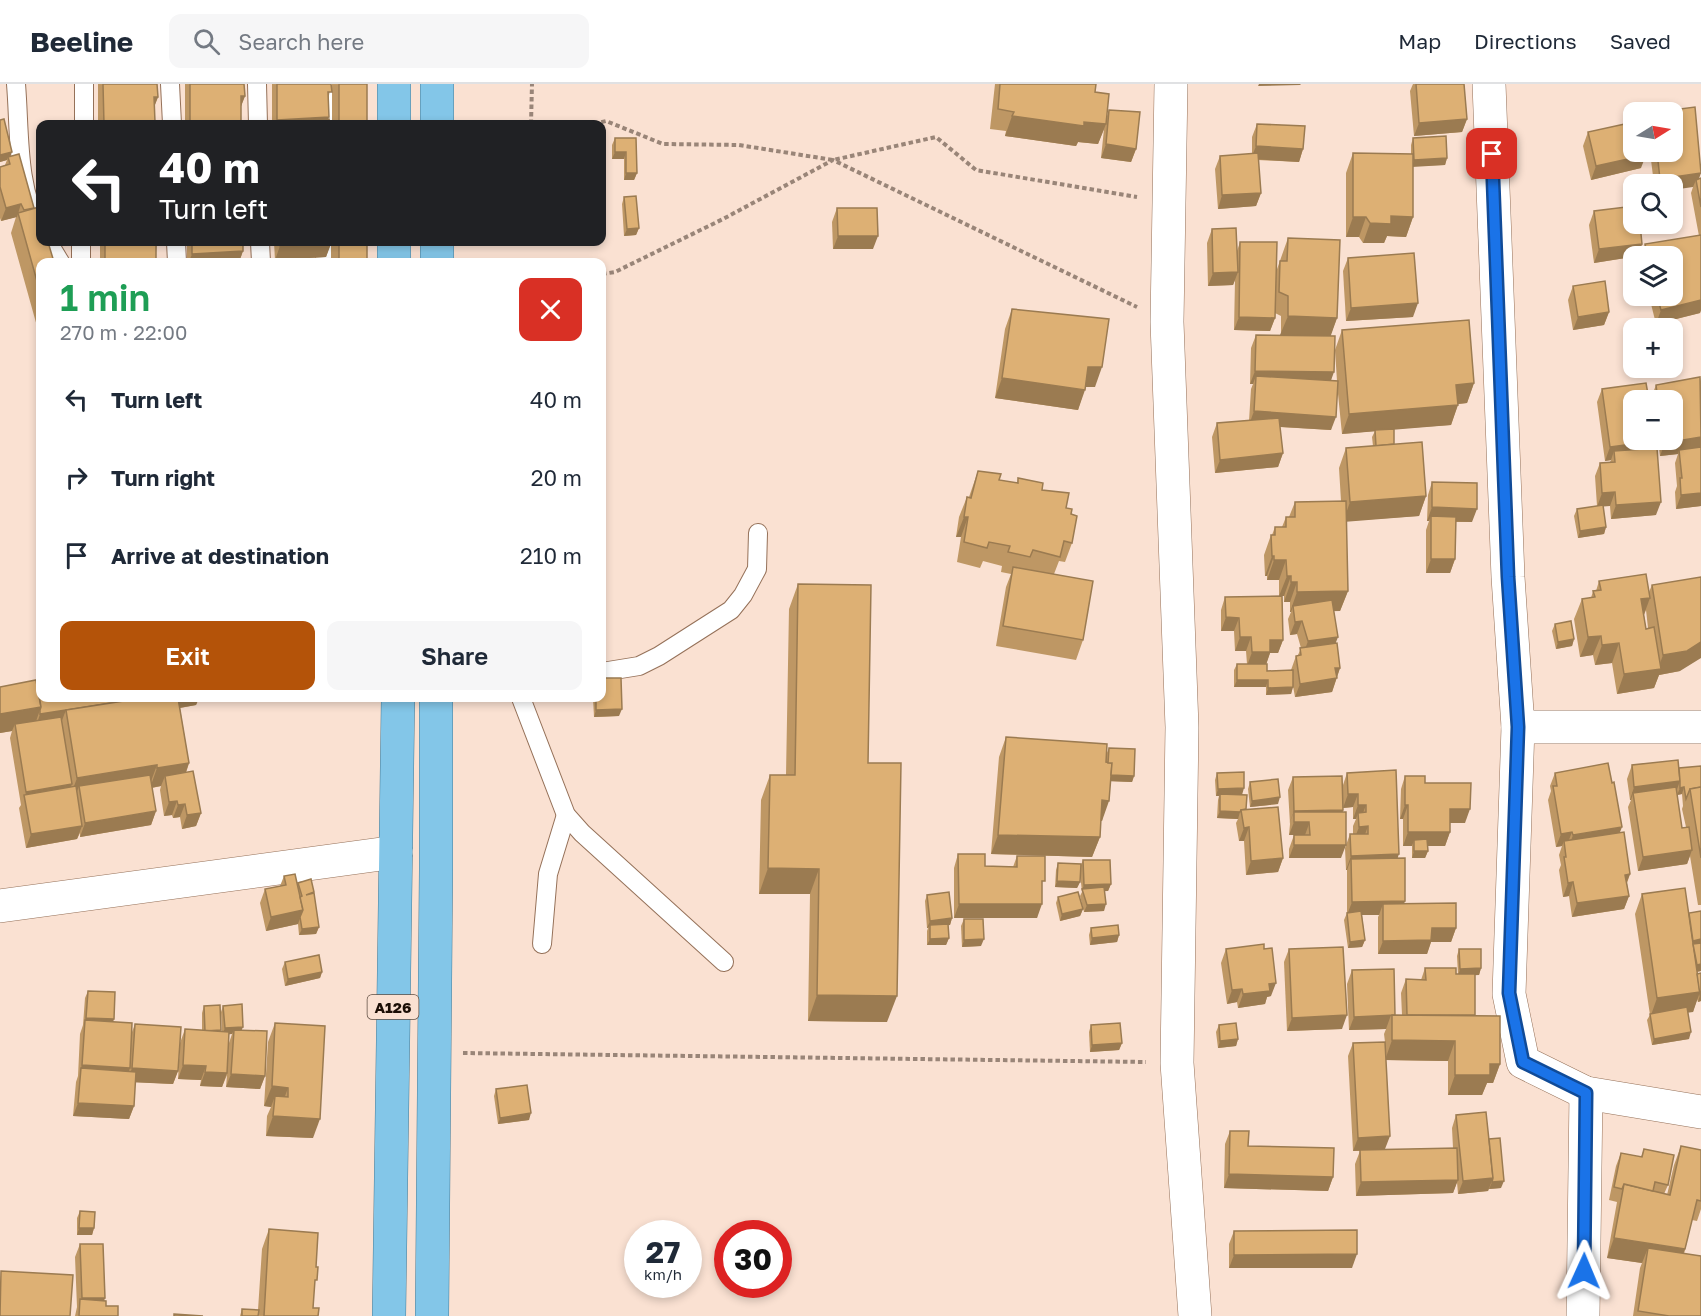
<!DOCTYPE html>
<html lang="en">
<head>
<meta charset="utf-8">
<style>
	:root { --surface:#fff; --page:#f6f6f7; --text:#1f2937; --muted:#747a83; --line:#e0e1e3; --accent:#b45309 }
	body { margin:0; font-family:"Golos Text",sans-serif; background:var(--page); color:var(--text); height:100vh; display:flex; flex-direction:column; font-size:22px; white-space:nowrap }
	* { box-sizing:border-box; margin:0 }
	p { font-size:20px; color:var(--muted) }
	.icon { flex:none; width:33px; height:33px; fill:none; stroke:currentColor; stroke-width:2; stroke-linecap:round; stroke-linejoin:round }
	.map { position:relative; flex:1; overflow:hidden }
	.side { position:absolute; left:36px; top:174px; width:570px; height:444px; display:flex; flex-direction:column; background:var(--surface); border-radius:12px; box-shadow:0 3px 9px #0003 }
	.side>* { flex:none }
	.top-card { position:absolute; left:36px; top:36px; width:570px; height:126px; border-radius:12px; box-shadow:0 3px 9px #0003; background:#202124; color:#fff; overflow:hidden }
	.needle { width:39px; rotate:79deg }
	.controls { position:absolute; left:1623px; top:18px; display:grid; gap:12px }
	.controls a { display:grid; place-items:center; width:60px; height:60px; border-radius:12px; background:var(--surface); box-shadow:0 3px 9px #0003; font-size:30px }
	.speed { position:absolute; left:624px; top:1136px; display:flex; gap:12px; font-size:30px; font-weight:700; text-align:center }
	.speed>* { display:grid; place-content:center; width:78px; height:78px; border-radius:50%; background:var(--surface); box-shadow:0 3px 9px #0003; line-height:1 }
	.speed small { font-size:15px; font-weight:400 }
	.speed .limit { border:9px solid #d22; background:#fff; color:#111 }
	.pin { position:absolute; display:grid; place-items:center; width:51px; height:51px; color:#fff; margin:-26px; border-radius:12px; box-shadow:0 3px 9px #0006 }
	.me { position:absolute; width:66px; margin:-33px; rotate:1deg; stroke-linejoin:round; filter:drop-shadow(0 0 4px #0008) }
	.turn { display:flex; align-items:center; gap:21px; height:126px; padding:0 24px; font-size:27px }
	.turn .icon { width:78px; height:78px; stroke-width:2.5 }
	.turn b { display:block; font-size:42px; line-height:51px }
	.round { display:grid; place-items:center; flex:none; width:63px; height:63px; border-radius:12px; background:var(--page) }
	.overview { display:flex; align-items:center; justify-content:space-between; height:102px; padding:0 24px }
	h1 { font-size:36px; font-weight:600; line-height:45px; color:#1e9e55 }
	.primary-button { display:flex; gap:12px; margin-top:auto; padding:12px 24px }
	.primary-button a { flex:1; height:69px; border-radius:12px; background:var(--accent); color:#fff; font-size:24px; font-weight:600; line-height:69px; text-align:center }
	.primary-button a+a { background:var(--page); color:var(--text) }
	ul { padding:0; list-style:none }
	li { display:flex; align-items:center; gap:18px; height:78px; padding:0 24px }
	li div { flex:1 }
	li b { display:block; font-size:22px }
	li em { font-style:normal }
	header { display:flex; align-items:center; gap:36px; box-sizing:border-box; height:84px; padding:0 30px; background:var(--surface); border-bottom:2px solid var(--line) }
	header strong { font-size:28px }
	nav { display:flex; gap:33px; margin-inline-start:auto; font-size:21px }
	.search { width:420px; height:54px; background:var(--page); display:flex; align-items:center; gap:15px; box-sizing:border-box; padding:0 21px; border-radius:12px; color:var(--muted); font-size:22px }
	.map>svg:first-child { display:block }
	.lines { fill:none; stroke-linecap:round; stroke-linejoin:round }
	.service-casing { stroke:#957159; stroke-width:20 }
	.minor-casing { stroke:#957159; stroke-width:34 }
	.trunk-casing { stroke:#4a7c95; stroke-width:34 }
	.path { stroke:#998578; stroke-width:4; stroke-dasharray:4.5 3; stroke-linecap:butt }
	.service { stroke:#fff; stroke-width:18 }
	.minor { stroke:#fff; stroke-width:33 }
	.trunk { stroke:#83c6e8; stroke-width:33 }
	.wall { fill:#be9764; fill-rule:evenodd }
	.shaded-wall { fill:#9b7b51 }
	.building { fill:#ddb074; stroke:#9b7b51; stroke-width:1.5 }
	.route-casing { stroke:#114b97; stroke-width:15 }
	.route { stroke:#1a73e8; stroke-width:10 }
	.labels { text-anchor:middle; dominant-baseline:central; stroke-width:4.5; stroke-linejoin:round; paint-order:stroke }
	.shield { fill:#fae1d2; stroke:#5e4d42; stroke-width:1.5 }
	.shield-label { font-size:15px; font-weight:bold; fill:#1b0e05 }
</style>
</head>
<body>
<header>
<strong>Beeline</strong>
<div class="search"><svg class="icon" aria-label="search" viewBox="0 0 24 24"><circle cx="10" cy="10" r="6"/><path d="M15 15l6 6"/></svg>Search here</div>
<nav><a>Map</a><a>Directions</a><a>Saved</a></nav>
</header>
<div class="map">
<svg width="1701" height="1232" viewBox="0 0 1701 1232">
	<rect width="100%" height="100%" fill="#fae1d2"/>
	<g class="lines">
		<g class="service-casing">
			<g id="service">
				<path d="M16 0C20 47 16 103 40 145"/>
				<path d="M84 0V40"/>
				<path d="M170 0 172 40"/>
				<path d="M257 0 258 40"/>
				<path d="M329 0V40"/>
				<path d="M48 158 60 178"/>
				<path d="M176 158 177 178"/>
				<path d="M260 158 261 178"/>
				<path d="M81 178V158"/>
				<path d="M324 178 330 158"/>
				<path d="M602 588 639 582 659 572 731 526 743 511 757 485 758 449"/>
				<path d="M521 614 566 731 582 749 724 878"/>
				<path d="M542 860 548 790 566 731"/>
			</g>
		</g>
		<g class="minor-casing">
			<g id="minor">
				<path d="M1171 0 1167 238 1182 643 1177 979 1195 1232"/>
				<path d="M1489 0 1508 493 1518 643 1509 910 1523 978 1586 1009 1701 1028"/>
				<path d="M1518 643H1701"/>
				<path d="M0 822 396 768"/>
				<path d="M1583 1232 1586 1009"/>
			</g>
		</g>
		<g class="trunk-casing">
			<g id="trunk">
				<path d="M394 40V0"/>
				<path d="M437 40V0"/>
				<path d="M394 178V158"/>
				<path d="M437 178V158"/>
				<path d="M389 1232 398 614"/>
				<path d="M432 1232 436 786V614"/>
			</g>
		</g>
		<g class="path">
			<path d="M531 40 532 0"/>
			<path d="M594 40 606 37 663 60 739 61 833 76 936 53 976 86 1137 113"/>
			<path d="M602 190 615 188 723 135 833 76 1137 223"/>
			<path d="M463 969 1146 978"/>
		</g>
		<use href="#service" class="service"/>
		<use href="#minor" class="minor"/>
		<use href="#trunk" class="trunk"/>
	</g>
	<g class="wall">
		<path d="M98 0H157L158 13 154 23V40H98Z"/>
		<path d="M185 0H244L245 12 241 22 240 40H185Z"/>
		<path d="M272 0H331L328 17V35L330 40H272Z"/>
		<rect x="332" y="0" width="35" height="40"/>
		<path d="M995 0H1096L1095 8 1106 35 1109 26 1136 65 1131 78 1101 74 1104 45 1098 60 1078 58 1076 62 1005 52 1006 47 990 45Z"/>
		<path d="M1413 0H1464L1467 35 1462 48 1414 52 1410 7Z"/>
		<path d="M0 36 10 72 34 124 40 178V253L11 149 16 133 1 137 0 134V83L5 81 7 76 0 78Z"/>
		<path d="M1257 40 1303 65 1299 78 1258 76 1261 109 1256 122 1218 125 1215 85 1220 72 1252 70V53Z"/>
		<path d="M1588 48 1641 84 1591 96 1583 62Z"/>
		<path d="M615 54H636L637 89 634 96H624V75H612V61Z"/>
		<path d="M1413 54 1447 74 1445 81 1413 82V133L1406 153 1387 152 1384 159H1363L1359 153H1346V89L1353 69 1411 70V61Z"/>
		<path d="M1650 68H1672L1698 95 1701 94V226L1700 229 1656 240 1649 212H1672V172H1641L1645 160 1699 152 1691 109 1693 103 1672 100H1654Z"/>
		<path d="M624 113 639 144 636 151 624 152 622 120Z"/>
		<path d="M837 124 873 165H833L832 138Z"/>
		<path d="M1594 127 1642 160 1638 172 1594 179 1589 141Z"/>
		<path d="M1212 145 1237 167 1240 158 1276 188 1288 154 1337 234 1330 252 1335 266 1342 246 1474 299 1467 319 1458 320 1451 341 1393 345 1394 360 1426 412 1419 432 1346 437 1348 507 1340 527H1334L1336 559 1340 584 1332 608 1295 613 1293 602 1291 610 1266 611V603H1234V586L1237 580H1247L1246 567H1235L1234 547H1221V526L1225 513 1283 556 1278 569H1270L1266 580 1267 587 1291 586 1296 572 1298 571 1301 564 1297 550 1290 551 1288 535 1291 528H1290V518H1284V512H1279V496H1267V492H1265L1264 471 1271 451H1272L1275 443H1282L1286 433H1289L1295 418 1341 417 1339 384 1346 364 1373 362 1372 353 1375 347 1342 350 1337 300 1331 346 1280 343 1283 369 1278 383 1215 389 1212 353 1217 339 1249 337 1251 305 1253 300H1250L1251 264 1256 251H1281V232L1275 229V234L1270 247 1234 246 1235 196 1233 201 1208 202 1207 159ZM1335 266 1337 297 1331 296Z"/>
		<path d="M100 158H157L155 178H100Z"/>
		<path d="M187 158H243V167L239 178H187Z"/>
		<path d="M274 158H331L326 173 275 176Z"/>
		<rect x="331" y="158" width="36" height="20"/>
		<path d="M1348 174 1413 233 1346 237 1343 187Z"/>
		<path d="M1573 202 1609 228 1604 241 1573 246 1568 216Z"/>
		<path d="M1012 225 1095 303H1085L1078 326 995 314 1005 245Z"/>
		<path d="M1700 293 1701 298V422L1676 425 1675 408 1677 402 1675 379 1678 370 1660 372 1658 356H1672V316H1651V314L1656 301Z"/>
		<path d="M1602 305 1652 365 1656 431 1611 435 1610 422H1603L1606 443 1604 450 1578 454 1574 432 1577 425 1597 422 1595 392 1600 379 1610 378 1611 376 1605 377 1597 318Z"/>
		<path d="M978 387 999 396 1017 399 1018 394 1042 406 1066 424 1071 430 1072 459 1065 478 1059 477 1054 490 1083 556 1076 576 996 562 1006 503 1011 490 1001 488 1002 482 983 477 980 484 957 478 961 453H956L959 433 967 413H969Z"/>
		<path d="M1432 398 1472 438H1456L1455 475 1450 489H1426V446L1429 437H1427L1428 411Z"/>
		<path d="M1599 497 1649 508 1652 501 1680 587 1659 591 1654 604 1617 610 1612 579 1595 581 1593 571 1580 573 1574 535 1582 515 1591 514 1593 507H1596ZM1646 526 1648 544 1646 545 1644 531Z"/>
		<path d="M798 500 868 679 887 938 808 937 810 810H759L761 716 770 691H786L789 525Z"/>
		<path d="M1555 540 1574 555 1572 562 1556 565 1552 547Z"/>
		<path d="M0 603 38 605 40 614H199L196 621 180 624 189 679 186 689 201 729 196 742 182 745 180 733 173 734 172 731 164 732 160 706 161 702 152 704 156 727 151 741 80 753V749L77 755 26 764 19 724 21 721 10 654 12 647 0 649Z"/>
		<path d="M593 614H602L619 632 594 633Z"/>
		<path d="M1006 653 1106 671 1109 664 1134 692 1132 698 1110 697 1102 737 1101 736 1100 753 1092 773 991 770 999 673Z"/>
		<path d="M1632 681 1679 684 1701 682V821H1698L1690 772 1687 780 1638 787 1628 723 1631 716H1630L1627 695ZM1682 710 1683 722 1682 725 1686 743 1682 744 1677 711Z"/>
		<path d="M1217 689 1242 711 1246 725 1283 774 1278 788 1246 791 1244 757H1239L1236 739 1238 735 1217 734 1218 716 1219 712H1216L1215 696Z"/>
		<path d="M1347 689 1398 774 1405 817 1404 819 1456 844 1451 858H1431L1427 870H1378V833L1379 831H1362L1365 856 1362 863 1348 864 1344 836 1347 829V786H1346L1345 764 1350 750H1353V742L1356 735H1353V723L1343 724 1341 774H1289V765L1294 751H1297H1289L1290 740 1288 706 1293 693 1343 701Z"/>
		<path d="M1555 689 1620 748 1630 790 1627 799 1629 812 1624 825 1572 833 1569 812 1563 813 1559 786 1561 781 1559 771 1562 762 1556 763 1548 716 1551 707 1550 702Z"/>
		<path d="M1405 692 1465 739H1450V748L1445 762H1427L1428 767 1425 774H1412V762H1403V735H1400L1401 705Z"/>
		<path d="M1250 698 1278 720 1250 723 1248 705Z"/>
		<path d="M958 770 985 782 1013 783 1017 772 1042 804 1037 834H954V784Z"/>
		<path d="M1083 776 1111 800 1108 807H1105L1104 827 1084 828 1080 812 1082 808 1080 789V798L1077 804 1055 803 1056 786 1058 779 1081 781Z"/>
		<path d="M284 792 297 801 298 799 314 810 319 843 316 850 299 851 298 840 266 847 260 819 265 805 280 802Z"/>
		<path d="M1642 810 1689 829 1701 827V887L1697 888 1701 917 1698 918 1697 915 1693 928H1688L1689 955 1652 961 1647 936 1650 931 1635 830Z"/>
		<path d="M927 811 952 834 950 841H948L949 854 946 861H927V847L928 844H927L925 817Z"/>
		<path d="M1058 813 1083 825 1080 832 1060 837 1056 819Z"/>
		<path d="M964 835 981 862 962 863 961 842Z"/>
		<path d="M1091 844 1119 851 1117 858 1090 861 1089 851Z"/>
		<path d="M1226 865 1271 912 1267 913 1265 920 1238 924 1237 918 1227 920 1221 879Z"/>
		<path d="M1289 865 1342 945 1287 947 1284 878Z"/>
		<path d="M1459 865 1481 884 1479 891H1475V931L1500 980 1493 999H1487L1482 1011H1448V977L1386 976 1385 1065 1368 1066 1453 1064 1452 1044 1456 1031 1489 1055 1501 1104 1489 1105V1104L1488 1107 1458 1110 1457 1098 1453 1109 1356 1112 1355 1080 1360 1067H1353L1348 972 1353 959 1385 958 1384 950 1386 945 1349 946 1347 900 1352 886 1395 931H1402L1401 909 1406 895 1421 896 1425 884 1458 890 1457 872Z"/>
		<path d="M285 878 322 888 320 894 285 902 282 885Z"/>
		<path d="M88 907 113 938 132 948 135 940 178 987 173 1000 135 998 134 1022 129 1035 73 1032 76 998 78 992 80 950 83 941 85 914Z"/>
		<path d="M204 922 221 947 222 948 221 928 223 922 242 946 265 992 260 1005 226 1003 227 991 222 1003 200 1002 201 996 178 995 180 959 185 945 202 946V929ZM229 950H232L229 959Z"/>
		<path d="M275 939 313 1054 266 1052 267 1032 271 1023 264 1022 268 958Z"/>
		<path d="M1091 941 1122 959 1119 966 1090 968 1089 948Z"/>
		<path d="M1219 941 1238 955 1236 962 1218 964 1216 948Z"/>
		<path d="M496 1005 529 1036 498 1040 494 1012Z"/>
		<path d="M1230 1047 1248 1062 1333 1093 1328 1107 1224 1104 1225 1060Z"/>
		<path d="M1681 1062 1701 1066V1065V1125L1697 1137 1692 1136 1684 1170 1701 1232H1633L1640 1184 1642 1179 1607 1174 1617 1118 1609 1116 1616 1082 1621 1069 1641 1073 1644 1065 1668 1101 1664 1110 1667 1111 1674 1081Z"/>
		<path d="M80 1127 94 1144 92 1151H77V1134Z"/>
		<path d="M269 1145 314 1204 313 1224 318 1232H240L242 1225 258 1226 262 1165Z"/>
		<path d="M1234 1147 1352 1184H1229V1160Z"/>
		<path d="M80 1160 105 1214 104 1216 106 1222 118 1232H75L77 1223 75 1173Z"/>
	</g>
	<g class="shaded-wall">
		<path d="M1259 0H1301L1300 1 1258 2Z"/>
		<path d="M241 12H245L240 25Z"/>
		<path d="M154 13H158L153 26Z"/>
		<path d="M1012 32 1084 38 1106 40 1098 60 1078 58 1076 62 1005 52Z"/>
		<path d="M329 33 326 40 279 37 278 40H275L277 36Z"/>
		<path d="M1467 35 1462 48 1414 52 1419 39Z"/>
		<path d="M241 37 240 40H190Z"/>
		<path d="M155 38 154 40H104Z"/>
		<path d="M1106 60 1136 65 1131 78 1101 74Z"/>
		<path d="M1256 62 1303 65 1299 78 1251 75Z"/>
		<path d="M12 68 9 75 8 73 7 76 0 78V71Z"/>
		<path d="M615 68H626L624 75H612Z"/>
		<path d="M1646 71 1641 84 1591 96 1596 82Z"/>
		<path d="M1447 74 1445 81 1412 83 1414 76Z"/>
		<path d="M626 89H637L634 96H624Z"/>
		<path d="M1701 89 1697 100 1696 96 1693 103 1672 106V100H1658L1660 95Z"/>
		<path d="M1261 109 1256 122 1218 125 1222 111Z"/>
		<path d="M21 120 17 133 1 137 6 124Z"/>
		<path d="M1391 132 1413 133 1406 153 1387 152 1384 159H1363L1370 139Z"/>
		<path d="M1353 133H1366L1359 153H1346Z"/>
		<path d="M639 144 636 151 624 152 627 145Z"/>
		<path d="M838 152H878L873 165H833Z"/>
		<path d="M331 160 326 173 275 176 280 162Z"/>
		<path d="M1642 160 1638 172 1594 179 1599 165Z"/>
		<path d="M243 167 239 178H189L192 170Z"/>
		<path d="M156 176 155 178H105Z"/>
		<path d="M1238 188 1233 201 1208 202 1213 189Z"/>
		<path d="M1701 216V226L1700 229 1656 240 1661 226Z"/>
		<path d="M1418 219 1413 233 1346 237 1351 224Z"/>
		<path d="M1609 228 1604 241 1573 246 1578 233Z"/>
		<path d="M1288 232 1337 234 1330 254 1280 251Z"/>
		<path d="M1239 233 1275 234 1270 247 1234 246Z"/>
		<path d="M1088 283H1102L1095 303H1080Z"/>
		<path d="M1255 287 1334 288 1329 302 1256 292 1253 300H1250Z"/>
		<path d="M1002 294 1085 306 1078 326 995 314Z"/>
		<path d="M1474 299 1467 319 1449 321 1456 301Z"/>
		<path d="M1458 321 1451 341 1342 350 1349 330Z"/>
		<path d="M1254 327 1336 333 1331 346 1249 341Z"/>
		<path d="M1701 353V366H1679L1678 370 1660 372 1665 359Z"/>
		<path d="M1655 357 1650 371 1614 367 1611 376 1605 377 1610 363Z"/>
		<path d="M1283 369 1278 383 1215 389 1220 376Z"/>
		<path d="M1615 408 1610 422 1597 423 1602 409Z"/>
		<path d="M1701 408V422L1676 425 1681 411Z"/>
		<path d="M1426 412 1419 432 1343 438 1350 418Z"/>
		<path d="M1661 418 1656 431 1611 435 1616 421Z"/>
		<path d="M1432 423 1477 425 1472 438 1431 437V432L1429 437H1427Z"/>
		<path d="M964 433H968L961 453H956Z"/>
		<path d="M1606 443 1604 450 1578 454 1580 447Z"/>
		<path d="M1272 472H1274L1267 492H1265Z"/>
		<path d="M1431 475H1455L1450 489H1426Z"/>
		<path d="M1274 476H1286L1279 496H1267Z"/>
		<path d="M1287 492H1291L1284 512H1279Z"/>
		<path d="M1291 498H1297L1290 518H1284Z"/>
		<path d="M1348 507 1340 527 1294 528 1293 522 1291 528H1290L1297 508Z"/>
		<path d="M1650 514 1643 533 1641 515Z"/>
		<path d="M1226 533 1239 534 1234 547H1221Z"/>
		<path d="M1302 537 1297 550 1290 551 1295 538Z"/>
		<path d="M1601 552 1593 571 1580 573 1588 553Z"/>
		<path d="M1240 553H1251L1246 567H1235Z"/>
		<path d="M1338 553 1333 566 1303 571 1308 557Z"/>
		<path d="M1574 555 1572 562 1556 565 1558 558Z"/>
		<path d="M1270 556H1283L1278 569H1270L1266 581 1247 582 1252 568Z"/>
		<path d="M1701 558V574L1680 587 1659 591 1654 604 1617 610 1624 590 1658 585 1663 571Z"/>
		<path d="M1619 559 1612 579 1595 581 1602 561Z"/>
		<path d="M1335 584H1340L1332 608 1295 613 1300 600Z"/>
		<path d="M1237 596H1268L1266 603H1234Z"/>
		<path d="M1293 603 1291 610 1266 611 1268 604Z"/>
		<path d="M166 614H199L196 621 162 627Z"/>
		<path d="M41 623 34 643 15 640 12 647 0 649V630Z"/>
		<path d="M622 625 619 632 594 633 596 626Z"/>
		<path d="M66 626 61 639 36 643 40 630Z"/>
		<path d="M189 679 182 699 165 692 161 702 150 704 157 684Z"/>
		<path d="M157 681 150 700 79 702 75 713H70L77 694Z"/>
		<path d="M1108 690 1134 692 1132 698 1105 697Z"/>
		<path d="M1680 697 1675 711 1633 709 1631 716H1630L1634 703Z"/>
		<path d="M72 700 67 714 25 712 26 708Z"/>
		<path d="M1684 703 1682 710 1677 711 1680 704Z"/>
		<path d="M1244 704 1242 711 1220 710 1219 712H1216L1218 705Z"/>
		<path d="M1348 710H1358L1353 723 1343 724Z"/>
		<path d="M1280 713 1278 720 1250 723 1252 717Z"/>
		<path d="M1102 716 1109 717 1102 737 1095 736Z"/>
		<path d="M177 717 172 731 164 732 169 718Z"/>
		<path d="M185 720 180 733 173 734 178 721Z"/>
		<path d="M1358 721H1366L1361 734 1358 729 1356 735H1353Z"/>
		<path d="M1405 721H1408L1403 735H1400Z"/>
		<path d="M1450 725H1470L1465 739H1445Z"/>
		<path d="M1343 726 1339 739 1309 740 1305 751H1289L1294 738V728L1289 740 1294 727Z"/>
		<path d="M156 727 151 741 80 753 85 739Z"/>
		<path d="M1220 727 1240 728 1238 735 1217 734Z"/>
		<path d="M201 729 196 742 182 745 187 731Z"/>
		<path d="M82 742 77 755 26 764 31 750Z"/>
		<path d="M1368 742 1363 756H1354L1359 743Z"/>
		<path d="M1249 743 1244 757H1239L1244 744Z"/>
		<path d="M1622 743 1617 756 1568 765 1573 751Z"/>
		<path d="M1408 748H1450L1445 762H1414V756L1412 762H1403Z"/>
		<path d="M1572 748 1567 761 1564 757 1562 762 1556 763 1561 750Z"/>
		<path d="M998 751 1100 753 1092 773 991 770Z"/>
		<path d="M1294 761H1346L1341 774H1289Z"/>
		<path d="M1692 766 1687 780 1638 787 1643 773Z"/>
		<path d="M1414 767H1428L1425 774H1412Z"/>
		<path d="M1399 770 1394 784 1351 775 1347 786H1346L1351 772Z"/>
		<path d="M1283 774 1278 788 1246 791 1251 777Z"/>
		<path d="M768 784 819 785 810 810H759Z"/>
		<path d="M1630 790 1625 803V791Z"/>
		<path d="M1057 797 1080 798 1077 804 1055 803Z"/>
		<path d="M1573 798 1569 812 1563 813 1568 799Z"/>
		<path d="M1111 800 1108 807 1083 808 1082 805 1081 808 1084 801Z"/>
		<path d="M1629 812 1624 825 1572 833 1577 819Z"/>
		<path d="M1405 817 1400 830 1383 820 1379 831H1347L1352 818Z"/>
		<path d="M959 820H1042L1037 834H954Z"/>
		<path d="M1106 820 1104 827 1084 828 1087 821Z"/>
		<path d="M1083 825 1080 832 1060 837 1062 830Z"/>
		<path d="M303 826 298 840 266 847 271 833Z"/>
		<path d="M952 834 950 841 930 844V841L928 844H927L930 837Z"/>
		<path d="M319 843 316 850 299 851 302 845Z"/>
		<path d="M1432 844H1456L1451 858H1431L1427 870H1378L1383 857Z"/>
		<path d="M1119 851 1117 858 1090 861 1092 854Z"/>
		<path d="M949 854 946 861H927L930 855Z"/>
		<path d="M984 855 981 862 962 863 964 856Z"/>
		<path d="M1701 855V862L1694 863 1688 858Z"/>
		<path d="M1365 856 1362 863 1348 864 1350 858Z"/>
		<path d="M1701 880V887L1695 888 1697 881Z"/>
		<path d="M1481 884 1479 891 1458 892 1460 885Z"/>
		<path d="M322 888 320 894 285 902 288 895Z"/>
		<path d="M1276 899 1271 912 1267 913 1265 920 1238 924 1243 910 1269 900Z"/>
		<path d="M1242 905 1237 918 1227 920 1232 906Z"/>
		<path d="M1700 908 1693 928 1650 934 1657 914Z"/>
		<path d="M817 911 897 912 887 938 808 937Z"/>
		<path d="M1700 911H1701V917L1698 918Z"/>
		<path d="M1347 931 1342 945 1287 947 1292 934Z"/>
		<path d="M1391 931 1386 945 1349 946 1354 933Z"/>
		<path d="M86 934 114 935 112 942 85 936 83 941Z"/>
		<path d="M243 943 240 950 234 946 232 950 222 951 225 944Z"/>
		<path d="M1691 948 1689 955 1652 961 1654 955Z"/>
		<path d="M1238 955 1236 962 1218 964 1220 957Z"/>
		<path d="M1392 956 1455 957 1448 977 1385 976Z"/>
		<path d="M1122 959 1119 966 1090 968 1092 961Z"/>
		<path d="M1490 980H1500L1493 999H1487L1482 1011H1448L1455 991Z"/>
		<path d="M82 981 130 984 125 997 80 986Z"/>
		<path d="M183 981 206 982 201 996 178 995Z"/>
		<path d="M132 984 178 987 173 1000 127 998Z"/>
		<path d="M205 988 227 989 222 1003 200 1002Z"/>
		<path d="M231 990 265 992 260 1005 226 1003Z"/>
		<path d="M272 1002 288 1004 281 1023 275 1012 271 1023 264 1022Z"/>
		<path d="M78 1019 134 1022 129 1035 73 1032Z"/>
		<path d="M531 1029 529 1036 498 1040 500 1034Z"/>
		<path d="M273 1032 320 1035 313 1054 266 1052Z"/>
		<path d="M1390 1052 1385 1065 1353 1067 1358 1054Z"/>
		<path d="M1229 1090 1333 1093 1328 1107 1224 1104Z"/>
		<path d="M1493 1094 1488 1107 1458 1110 1463 1097Z"/>
		<path d="M1458 1096 1453 1109 1356 1112 1361 1098Z"/>
		<path d="M1504 1097 1501 1104 1489 1105 1492 1098Z"/>
		<path d="M79 1144H94L92 1151H77Z"/>
		<path d="M1614 1154 1685 1165 1678 1184 1648 1164 1642 1179 1607 1174Z"/>
		<path d="M1357 1170 1352 1184H1229L1234 1171Z"/>
		<path d="M82 1214H105L100 1227 80 1221Z"/>
	</g>
	<g class="building">
		<path d="M103 0H157L158 13H154L155 38 104 40Z"/>
		<path d="M190 0H244L245 12H241V37L190 40Z"/>
		<path d="M277 0H331L332 8H328L329 33 277 36Z"/>
		<rect x="339" y="0" width="28" height="40"/>
		<path d="M1000 0H1096L1095 8 1109 10 1106 40 1084 38V42L1012 32 1014 28 998 25Z"/>
		<path d="M1416 0H1464L1467 35 1419 39Z"/>
		<path d="M1695 23 1701 89 1660 95 1657 68H1672V28H1657Z"/>
		<path d="M1109 26 1140 28 1136 65 1106 60Z"/>
		<path d="M4 35 12 68 0 71V36Z"/>
		<path d="M329 35 330 40H279V37Z"/>
		<path d="M1634 38V68H1645L1646 71 1596 82 1588 48Z"/>
		<path d="M1257 40 1305 42 1303 65 1256 62Z"/>
		<path d="M1446 52 1447 74 1414 76 1413 54Z"/>
		<path d="M615 54H636L637 89H626V68H615Z"/>
		<path d="M1258 69 1261 109 1222 111 1220 72Z"/>
		<path d="M1353 69 1413 70V133L1391 132V140L1370 139 1366 133H1353Z"/>
		<path d="M19 70 34 124 24 126 21 120 6 124 0 103V83L10 80 8 73Z"/>
		<path d="M1701 94V123L1696 96Z"/>
		<path d="M636 112 639 144 627 145 624 113Z"/>
		<path d="M1634 122V140H1640L1642 160 1599 165 1594 127Z"/>
		<path d="M39 123 40 130V158H48L54 178H40V208L18 129Z"/>
		<path d="M837 124H877L878 152H838Z"/>
		<path d="M1236 144 1238 188 1213 189 1212 145Z"/>
		<path d="M1701 151V216L1661 226 1657 212H1672V172H1648L1645 160Z"/>
		<path d="M1288 154 1340 156 1337 234 1288 232V212L1279 208 1280 177H1287Z"/>
		<path d="M105 158H156V176L105 178Z"/>
		<path d="M192 158H243V167L192 170Z"/>
		<path d="M279 158H331V160L280 162Z"/>
		<rect x="339" y="158" width="28" height="20"/>
		<path d="M1240 158H1277L1275 234 1239 233Z"/>
		<path d="M1414 169 1418 219 1351 224 1348 174Z"/>
		<path d="M1605 197 1609 228 1578 233 1573 202Z"/>
		<path d="M1012 225 1109 235 1102 283H1088L1085 306 1002 294Z"/>
		<path d="M1469 236 1474 299 1456 301 1458 321 1349 330 1342 246Z"/>
		<path d="M1256 251 1335 252 1334 288 1255 287Z"/>
		<path d="M1256 292 1338 297 1336 333 1254 327Z"/>
		<path d="M1700 293 1701 353 1665 359V356H1672V316H1658L1656 301Z"/>
		<path d="M1646 299 1649 316H1634V356H1655V357L1610 363 1602 305Z"/>
		<path d="M1279 334 1283 369 1220 376 1217 339Z"/>
		<path d="M1394 345V360L1376 362 1375 346Z"/>
		<path d="M1422 358 1426 412 1350 418 1346 364Z"/>
		<path d="M1701 363V409L1681 411 1680 394H1682L1679 366Z"/>
		<path d="M1657 364 1661 418 1616 421 1615 408 1602 409 1600 379 1615 378 1614 367Z"/>
		<path d="M978 387 1001 390 999 396 1018 399V394L1043 399 1042 406 1069 409 1066 424 1072 425 1071 430 1077 432 1072 459 1064 457 1060 473 1033 466 1030 473 1008 468 1010 462 989 458 987 464 964 458 968 433H964L967 413 971 414Z"/>
		<path d="M1432 398 1477 399V425L1432 423Z"/>
		<path d="M1346 417 1348 507 1297 508V498H1291V492H1287L1286 476H1274V472H1272L1271 451H1275V443H1286V433H1295V418Z"/>
		<path d="M1603 421 1606 443 1580 447 1577 425Z"/>
		<path d="M1431 432 1456 433 1455 475H1431Z"/>
		<path d="M1013 483 1093 497 1083 556 1003 542Z"/>
		<path d="M1646 490 1650 514 1641 515 1646 545 1654 543 1661 585 1624 590 1619 559 1602 561 1601 552 1588 553 1582 515 1595 513 1593 507 1601 506 1599 497Z"/>
		<path d="M1701 493V558L1687 567 1663 571 1652 501Z"/>
		<path d="M798 500 871 501 868 679H901L897 912 817 911 819 785 768 784 770 691H795Z"/>
		<path d="M1282 512 1283 556H1270V568H1252L1251 553H1240L1239 534 1226 533 1225 513Z"/>
		<path d="M1332 516 1338 553 1308 557 1302 537 1295 538 1293 522Z"/>
		<path d="M1571 537 1574 555 1558 558 1555 540Z"/>
		<path d="M1337 559 1340 584H1335L1337 594 1300 600 1296 572 1301 571 1300 564Z"/>
		<path d="M1237 580H1267V587L1293 586V603L1268 604V596H1237Z"/>
		<path d="M602 594H621L622 625 596 626V614H602Z"/>
		<path d="M36 596 41 623 0 630V603Z"/>
		<path d="M38 605H40V614H143L40 630V626L41 623Z"/>
		<path d="M143 614H178L189 679 157 684V681L77 694 66 626Z"/>
		<path d="M61 633 72 700 26 708 15 640Z"/>
		<path d="M1006 653 1107 660 1106 678 1112 679 1109 717 1102 716 1100 753 998 751Z"/>
		<path d="M1109 664 1135 665 1134 692 1111 691 1112 679H1108Z"/>
		<path d="M1678 676 1680 697 1634 703 1632 681Z"/>
		<path d="M1608 679 1612 699 1614 698 1622 743 1573 751 1572 748 1561 750 1553 702H1557L1555 689Z"/>
		<path d="M1701 682V703L1690 705 1686 715 1684 703 1680 704V697L1679 684Z"/>
		<path d="M1396 686 1399 770 1351 772 1350 750H1368V742L1359 743 1358 729 1366 728V721H1358V710H1348L1347 689Z"/>
		<path d="M193 687 201 729 187 731 185 720 178 721 177 717 169 718 165 692Z"/>
		<path d="M1244 688V704L1218 705 1217 689Z"/>
		<path d="M150 691 156 727 85 739 79 702Z"/>
		<path d="M1342 692 1343 726 1294 727 1293 693Z"/>
		<path d="M1405 692H1425V699H1471L1470 725H1450V748H1408V721H1405Z"/>
		<path d="M1278 695 1280 713 1252 717 1250 698Z"/>
		<path d="M76 702 82 742 31 750 24 711Z"/>
		<path d="M1676 703 1682 744 1689 743 1692 766 1643 773 1633 709Z"/>
		<path d="M1701 703V774L1690 705Z"/>
		<path d="M1220 710 1247 711 1246 725 1241 726 1240 728 1220 727Z"/>
		<path d="M1278 723 1283 774 1251 777 1249 743 1244 744 1241 726Z"/>
		<path d="M1294 728H1346V761H1294V751H1310L1309 738H1294Z"/>
		<path d="M1624 748 1630 790 1625 791 1629 812 1577 819 1573 798 1568 799 1564 773H1566L1564 757Z"/>
		<path d="M1427 755 1428 767H1414V756Z"/>
		<path d="M958 770H985V782L1017 783V772H1045V797H1042V820H959Z"/>
		<path d="M1405 774V817L1352 818 1351 775Z"/>
		<path d="M1083 776H1110L1111 800 1084 801Z"/>
		<path d="M1058 779 1081 780 1080 798 1057 797Z"/>
		<path d="M295 790 303 826 271 833 265 805 286 801 284 792Z"/>
		<path d="M311 795 314 808 306 811 314 809 319 843 302 845 300 833 303 826 300 813 302 812 298 799Z"/>
		<path d="M1104 803 1106 820 1087 821 1082 805Z"/>
		<path d="M1685 804 1700 908 1657 914 1642 810Z"/>
		<path d="M949 808 952 834 930 837 927 811Z"/>
		<path d="M1078 808 1083 825 1062 830 1058 813Z"/>
		<path d="M1456 819V844H1432L1431 856 1383 857V820Z"/>
		<path d="M1361 827 1365 856 1350 858 1347 829Z"/>
		<path d="M1701 827V855L1693 857 1689 829Z"/>
		<path d="M964 835H983L984 855 964 856Z"/>
		<path d="M948 840 949 854 930 855V841Z"/>
		<path d="M1118 841 1119 851 1092 854 1091 844Z"/>
		<path d="M1701 859V880L1697 881 1693 860Z"/>
		<path d="M1264 860V865L1272 864 1276 899 1269 900 1270 907 1243 910 1242 905 1232 906 1226 865Z"/>
		<path d="M1343 863 1347 931 1292 934 1289 865Z"/>
		<path d="M1459 865H1481V884L1460 885Z"/>
		<path d="M319 871 322 888 288 895 285 878Z"/>
		<path d="M1425 884H1456V890H1475V931H1407L1406 895 1426 896Z"/>
		<path d="M1394 885 1395 931 1354 933 1352 886Z"/>
		<path d="M1701 889V911H1700L1697 890Z"/>
		<path d="M88 907 115 908 114 935 86 934Z"/>
		<path d="M242 920 243 943 225 944 223 922Z"/>
		<path d="M220 921 221 946 205 947 204 922Z"/>
		<path d="M1687 923 1691 948 1654 955 1650 930Z"/>
		<path d="M1392 931 1500 932V980H1490V991H1455V957L1392 956Z"/>
		<path d="M85 936 132 939 130 984 82 981Z"/>
		<path d="M275 939 325 942 320 1035 273 1032 275 1012 288 1013V1004L272 1002Z"/>
		<path d="M1120 939 1122 959 1092 961 1091 941Z"/>
		<path d="M1236 939 1238 955 1220 957 1219 941Z"/>
		<path d="M135 940 181 943 178 987 132 984Z"/>
		<path d="M185 945 229 948 227 989 205 988 206 982 183 981Z"/>
		<path d="M234 946 267 947 265 992 231 990Z"/>
		<path d="M1385 958 1390 1052 1358 1054 1353 959Z"/>
		<path d="M81 984 136 988 134 1022 78 1019Z"/>
		<path d="M527 1001 531 1029 500 1034 496 1005Z"/>
		<path d="M1486 1028 1493 1094 1463 1097 1456 1031Z"/>
		<path d="M1230 1047H1249L1248 1062 1334 1064 1333 1093 1229 1090Z"/>
		<path d="M1500 1054 1504 1097 1492 1098 1493 1094 1489 1055Z"/>
		<path d="M1681 1062 1701 1066V1117L1697 1116 1685 1165 1614 1154 1624 1100 1670 1111Z"/>
		<path d="M1457 1064 1458 1096 1361 1098 1360 1066Z"/>
		<path d="M1644 1065 1674 1071 1668 1101 1655 1098 1653 1107 1624 1100 1622 1105 1614 1103 1621 1069 1642 1073Z"/>
		<path d="M80 1127 95 1128 94 1144H79Z"/>
		<path d="M269 1145 318 1149 316 1183H318L317 1196H315L313 1224H319L318 1232H264Z"/>
		<path d="M1357 1146V1170L1234 1171V1147Z"/>
		<path d="M80 1160H103L105 1214H82Z"/>
		<path d="M1648 1164 1701 1172V1232H1669L1638 1227Z"/>
		<path d="M1 1187 73 1191 70 1232H0Z"/>
		<path d="M80 1215 106 1217V1222H118V1232H79Z"/>
		<path d="M242 1225 259 1226 258 1232H242Z"/>
		<path d="M174 1230 203 1232H174Z"/>
	</g>
	<g class="lines">
		<g class="route-casing">
			<path id="route" d="M1492 70 1508 493 1518 643 1509 909 1523 978 1586 1009 1584 1187"/>
		</g>
		<use href="#route" class="route"/>
	</g>
	<g class="labels">
		<rect class="shield" x="367.5" y="911" width="51" height="24" rx="4.5"/>
		<g class="shield-label">
			<text x="393" y="923">A126</text>
		</g>
	</g>
</svg>
<div class="controls">
<a><svg class="needle" viewBox="-14 -14 28 28"><path d="M0-13l5 13h-10z" fill="#e53935"/><path d="M0 13l5-13h-10z" fill="#747a83"/></svg></a>
<a><svg class="icon" aria-label="search" viewBox="0 0 24 24"><circle cx="10" cy="10" r="6"/><path d="M15 15l6 6"/></svg></a>
<a><svg class="icon" aria-label="layers" viewBox="0 0 24 24"><path d="M12 4l9 5-9 5-9-5zM3 14l9 5 9-5"/></svg></a>
<a>+</a>
<a>−</a>
</div>
<div class="speed"><div>27<small>km/h</small></div><div class="limit">30</div></div>
<div class="pin" style="left:1492px;top:70px;background:#d93025"><svg class="icon" aria-label="arrive" viewBox="0 0 24 24"><path d="M6 21V4h12l-3 4 3 4H6"/></svg></div>
<svg class="me" style="left:1584px;top:1187px" viewBox="-20 -20 40 40"><path d="M0-17L14 15 0 8-14 15z" fill="#1a73e8" stroke="#fff" stroke-width="4"/></svg>
<div class="top-card">
<div class="turn"><svg class="icon" aria-label="left" viewBox="0 0 24 24"><path d="M17 20v-9H6M10 6l-5 5 5 5"/></svg><div><b>40 m</b>Turn left</div></div>
</div>
<section class="side">
<div class="overview"><div><h1>1 min</h1><p>270 m · 22:00</p></div><a class="round" style="background:#d93025;color:#fff"><svg class="icon" aria-label="close" viewBox="0 0 24 24"><path d="M6 6l12 12M18 6L6 18"/></svg></a></div>
<ul>
<li><svg class="icon" aria-label="left" viewBox="0 0 24 24"><path d="M17 20v-9H6M10 6l-5 5 5 5"/></svg><div><b>Turn left</b></div><em>40 m</em></li>
<li><svg class="icon" aria-label="right" viewBox="0 0 24 24"><path d="M7 20v-9h11M14 6l5 5-5 5"/></svg><div><b>Turn right</b></div><em>20 m</em></li>
<li><svg class="icon" aria-label="arrive" viewBox="0 0 24 24"><path d="M6 21V4h12l-3 4 3 4H6"/></svg><div><b>Arrive at destination</b></div><em>210 m</em></li>
</ul>
<div class="primary-button"><a>Exit</a><a>Share</a></div>
</section>
</div>
</body>
</html>
